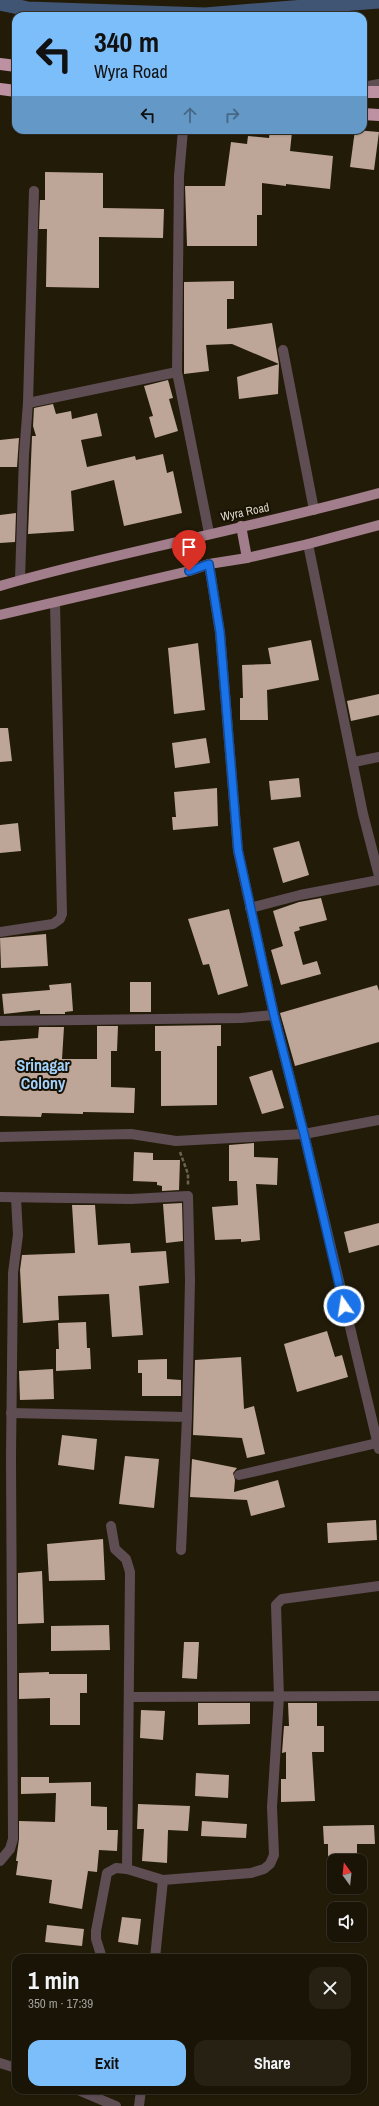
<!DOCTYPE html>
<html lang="en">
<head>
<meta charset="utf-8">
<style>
	:root { --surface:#1a1406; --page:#272114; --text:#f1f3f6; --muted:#9f9e9b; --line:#383328; --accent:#7cbef9 }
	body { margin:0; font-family:"Archivo Narrow",sans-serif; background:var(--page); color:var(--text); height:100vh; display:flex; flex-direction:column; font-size:15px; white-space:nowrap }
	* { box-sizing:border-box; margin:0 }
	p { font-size:13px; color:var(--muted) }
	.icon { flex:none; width:22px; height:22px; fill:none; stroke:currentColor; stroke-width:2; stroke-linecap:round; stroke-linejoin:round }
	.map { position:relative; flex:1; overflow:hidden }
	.details { position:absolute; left:12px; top:1954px; width:355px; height:140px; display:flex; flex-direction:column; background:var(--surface); border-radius:12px; box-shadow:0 1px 3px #0004,0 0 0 1px var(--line) }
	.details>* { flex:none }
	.banner { position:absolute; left:12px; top:12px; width:355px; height:122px; border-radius:12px; box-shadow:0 1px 3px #0004,0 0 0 1px var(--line); background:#7cbef9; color:#111; overflow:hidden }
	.needle { width:26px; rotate:345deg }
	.buttons { position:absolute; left:327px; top:1854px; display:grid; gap:8px }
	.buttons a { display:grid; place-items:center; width:40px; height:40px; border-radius:8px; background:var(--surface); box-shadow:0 1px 3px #0004,0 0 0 1px var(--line); font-size:20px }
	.pin { position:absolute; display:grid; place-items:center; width:34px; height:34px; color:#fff; margin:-41px -17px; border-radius:50% 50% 50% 0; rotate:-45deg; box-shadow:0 0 4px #0007 }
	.pin .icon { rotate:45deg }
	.me { position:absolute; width:44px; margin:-22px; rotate:347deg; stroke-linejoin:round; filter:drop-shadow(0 0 3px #0008) }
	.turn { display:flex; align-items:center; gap:14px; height:84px; padding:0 16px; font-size:18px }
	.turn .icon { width:52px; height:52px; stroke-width:2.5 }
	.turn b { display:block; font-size:28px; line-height:34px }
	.lanes { display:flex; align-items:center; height:38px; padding:0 16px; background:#0003; justify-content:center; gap:20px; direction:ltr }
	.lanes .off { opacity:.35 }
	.round { display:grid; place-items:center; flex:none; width:42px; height:42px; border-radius:12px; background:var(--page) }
	.overview { display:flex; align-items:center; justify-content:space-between; height:68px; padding:0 16px }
	h1 { font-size:24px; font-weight:800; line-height:30px }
	.action { display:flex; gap:8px; margin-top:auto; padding:8px 16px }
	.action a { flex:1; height:46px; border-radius:12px; background:var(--accent); color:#111; font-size:16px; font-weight:800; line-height:46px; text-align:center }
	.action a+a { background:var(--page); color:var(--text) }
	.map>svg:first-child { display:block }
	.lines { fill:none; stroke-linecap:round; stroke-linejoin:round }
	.canal { stroke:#405574; stroke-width:15 }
	.building { fill:#bda598 }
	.path { stroke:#696352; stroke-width:2.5; stroke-dasharray:4 2; stroke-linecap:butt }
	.minor { stroke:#5f4d54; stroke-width:10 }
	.major { stroke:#a27e8c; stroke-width:10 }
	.highway { stroke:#bd91a2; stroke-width:12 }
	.route-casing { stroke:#114b97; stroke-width:10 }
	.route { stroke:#1a73e8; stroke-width:7 }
	.labels { text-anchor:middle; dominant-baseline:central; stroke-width:4; stroke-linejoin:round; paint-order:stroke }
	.street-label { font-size:12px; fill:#dbd6ca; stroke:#191202 }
	.district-label { font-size:16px; font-weight:bold; fill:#a2d2fe; stroke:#191202 }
</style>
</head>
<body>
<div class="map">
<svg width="379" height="2106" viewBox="0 0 379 2106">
	<rect width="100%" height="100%" fill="#221b08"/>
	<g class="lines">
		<path class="canal" d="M0 3 28 9 205 15 379 1"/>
	</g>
	<g class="building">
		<path d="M270 130 292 132 290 151 333 156 330 189 286 184V186L262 183V215H257V246H187L185 186H225L231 142 247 144 248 136 269 138Z"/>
		<path d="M355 130 379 132 374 170 350 167Z"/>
		<path d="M45 172 103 173V208L164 209 163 238 99 237V288L46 287 47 229H39L40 200H45Z"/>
		<path d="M234 281V299H227V329L272 323 279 364 232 344 206 345 209 371 184 374V282Z"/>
		<path d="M279 364 278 394 239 399 237 377Z"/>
		<path d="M168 380 173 398 169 399 178 431 155 438 149 417 153 416 144 386Z"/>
		<path d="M53 404 56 414 71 411 72 419 97 413 102 436 81 440 87 467 135 456 136 460 163 454 167 473 173 471 182 513 124 526 114 480 71 491 74 531 28 534 32 436H36L33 426 34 408Z"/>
		<path d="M19 438 17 467H0V440Z"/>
		<path d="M16 513 15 542 0 543V515Z"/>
		<path d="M311 640 319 680 267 690 268 720H240V698H243L242 665 271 664 268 648Z"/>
		<path d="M198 643 205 710 174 714 168 648Z"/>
		<path d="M379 694V715L351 721 347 701Z"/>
		<path d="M0 728H8L12 761 0 762Z"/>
		<path d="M206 738 210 763 175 768 172 743Z"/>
		<path d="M299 778 301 797 271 800 269 781Z"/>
		<path d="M217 788 218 826 173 830 172 817H176L174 792Z"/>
		<path d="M18 823 21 851 0 853V825Z"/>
		<path d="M299 841 309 875 283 883 273 848Z"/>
		<path d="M321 898 327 920 299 927 300 930 294 932 303 965 317 961 321 974 281 985 271 950 283 946 273 911 299 902Z"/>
		<path d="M229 909 248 986 218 995 209 964 203 965 188 919Z"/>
		<path d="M46 934 48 966 1 968 0 938Z"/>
		<rect x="130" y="982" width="21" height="30"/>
		<path d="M71 983 73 1011 65 1012V1014H40V1010L4 1014 2 994 50 990 49 985Z"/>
		<path d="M377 985 379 991V1042L295 1066 280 1013Z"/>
		<path d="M221 1025V1046H217V1105L161 1106V1051H155V1026Z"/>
		<path d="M97 1026H118L117 1051H111V1087L135 1088 134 1113 83 1112V1114L42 1113 41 1117 0 1116V1041L38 1038 39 1027H64L62 1059H97Z"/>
		<path d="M272 1070 284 1108 262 1114 249 1077Z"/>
		<path d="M254 1143V1157L278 1158 277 1185 256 1184 260 1240 241 1242V1239L215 1240 212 1207 238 1205 237 1181H229V1145Z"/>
		<path d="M134 1152 153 1153V1160H180L179 1190 162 1191V1186L157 1185V1182L133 1181Z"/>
		<path d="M182 1203 183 1241 166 1243 163 1204Z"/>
		<path d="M72 1205H95L98 1245 130 1243 131 1253 166 1251 169 1283 139 1286 143 1335 112 1337 109 1294 58 1296 59 1320 23 1323 20 1270 22 1255 75 1253Z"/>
		<path d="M379 1223V1245L349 1253 344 1232Z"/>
		<path d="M86 1322 87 1348H90L91 1369 56 1371V1349H59L58 1323Z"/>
		<path d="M327 1331 335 1357 342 1355 348 1377 297 1392 284 1344Z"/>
		<path d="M241 1357 244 1409 254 1406 265 1454 247 1458 242 1438 193 1435 195 1360Z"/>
		<path d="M167 1359V1379L181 1380V1396H142V1373H138V1360Z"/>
		<path d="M53 1369 54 1399 20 1400 19 1371Z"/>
		<path d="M62 1435 97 1439 94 1470 58 1465Z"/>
		<path d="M125 1456 159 1459 154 1508 119 1504Z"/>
		<path d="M192 1459 237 1468 233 1473 235 1480 234 1492 278 1480 285 1507 251 1516 247 1500 190 1497Z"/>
		<path d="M376 1520 377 1540 328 1543 327 1523Z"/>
		<path d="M103 1539 105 1580 49 1581 47 1544Z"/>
		<path d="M42 1571 44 1623 18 1624V1573Z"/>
		<path d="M109 1625 110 1650 51 1651V1626Z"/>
		<path d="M184 1642H199L197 1679 182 1678Z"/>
		<path d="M49 1672V1674H87V1693H80V1725H50V1698L19 1699V1673Z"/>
		<path d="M198 1703H250V1724L198 1725Z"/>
		<path d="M288 1703H317V1726H324V1752H312L315 1801 281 1802V1779H286V1752L282 1753 284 1726H289Z"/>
		<path d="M141 1710 165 1711 163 1740 140 1738Z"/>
		<path d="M196 1773 229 1775 228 1798 195 1796Z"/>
		<path d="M21 1777H49V1783L91 1782V1806L107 1807V1830H118L117 1851 99 1850 97 1872 88 1871 82 1909 49 1903 52 1880 16 1875 18 1861H16L19 1839V1821L55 1822 56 1793 21 1794Z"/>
		<path d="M138 1804 190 1806 188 1831 168 1830 167 1863 142 1861 144 1829H137Z"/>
		<path d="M202 1821 247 1824 246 1838 201 1836Z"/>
		<path d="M374 1825 375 1844H357V1861H328V1844H324L323 1826Z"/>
		<path d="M122 1917 141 1919 138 1945 118 1942Z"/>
		<path d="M47 1925 84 1929 82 1946 45 1942Z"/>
	</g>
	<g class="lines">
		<path class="path" d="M180 1152 188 1174V1186"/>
		<g class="minor">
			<path d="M363 87 379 84"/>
			<path d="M183 130 179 176 177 372 209 533"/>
			<path d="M283 350 314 510"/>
			<path d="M28 403 177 372"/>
			<path d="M308 544 363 814 379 876"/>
			<path d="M209 564 220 633 238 851 274 1015 304 1134 379 1449"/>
			<path d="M20 580 24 455 28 403 34 191"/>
			<path d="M354 762 379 757"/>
			<path d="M250 908 300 895 379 880"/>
			<path d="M0 932 53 924 60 919 62 914 55 603"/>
			<path d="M0 1021 241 1018 274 1015"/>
			<path d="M0 1137 131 1134 176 1141 304 1134 379 1120"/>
			<path d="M0 1197 131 1199 188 1196 190 1280 187 1417"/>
			<path d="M11 1413 187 1417 181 1550"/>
			<path d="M239 1475 377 1443"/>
			<path d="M111 1526 115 1549 126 1559 130 1572 127 1869 163 1880"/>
			<path d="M130 1697 379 1696"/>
			<path d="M0 1861 10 1849 13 1839 11 1457 13 1273 18 1235 16 1198"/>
			<path d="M102 1958 96 1939V1931L107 1873 116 1868 127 1869"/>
			<path d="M155 1958 163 1880 251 1873 264 1869 270 1864 274 1855 272 1807 279 1697 276 1605 282 1599 379 1586"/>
			<path d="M0 2063 16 2068"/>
			<path d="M78 2090 116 2106"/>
			<path d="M139 2106 141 2090"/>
		</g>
		<g class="major">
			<path d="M241 526 247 558"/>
			<path d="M0 586C51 571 103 559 155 547 230 530 305 513 379 493"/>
			<path d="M0 615 189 571 209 564 247 558 308 544 379 525"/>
		</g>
		<g class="highway">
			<path d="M0 64 16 66"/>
			<path d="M0 89 16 91"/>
			<path d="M363 92H379"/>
			<path d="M363 114 379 115"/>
		</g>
	</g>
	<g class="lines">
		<g class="route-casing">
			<path id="route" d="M189 571 209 564 220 632 238 850 274 1015 304 1134 344 1306"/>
		</g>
		<use href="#route" class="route"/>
	</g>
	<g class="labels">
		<g class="street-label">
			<text transform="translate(245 512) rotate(-12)">Wyra Road</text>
		</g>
		<g class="district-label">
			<text x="43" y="1065">Srinagar<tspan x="43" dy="18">Colony</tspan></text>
		</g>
	</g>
</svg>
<div class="buttons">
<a><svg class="needle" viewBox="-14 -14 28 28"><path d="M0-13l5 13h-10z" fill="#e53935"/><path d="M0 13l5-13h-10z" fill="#9f9e9b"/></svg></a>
<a><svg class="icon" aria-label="sound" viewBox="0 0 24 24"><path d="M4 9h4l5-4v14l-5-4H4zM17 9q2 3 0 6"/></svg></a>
</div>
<div class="pin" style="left:189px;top:571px;background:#d93025"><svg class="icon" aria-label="arrive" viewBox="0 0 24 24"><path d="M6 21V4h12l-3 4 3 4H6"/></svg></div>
<svg class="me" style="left:344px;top:1306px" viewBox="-20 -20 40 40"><circle r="17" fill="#1a73e8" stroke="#fff" stroke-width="3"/><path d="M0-11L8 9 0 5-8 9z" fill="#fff"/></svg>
<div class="banner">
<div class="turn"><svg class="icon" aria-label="left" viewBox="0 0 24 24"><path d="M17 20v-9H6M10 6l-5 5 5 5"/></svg><div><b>340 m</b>Wyra Road</div></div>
<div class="lanes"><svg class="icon" aria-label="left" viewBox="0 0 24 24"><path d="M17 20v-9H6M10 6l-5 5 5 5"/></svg><svg class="icon off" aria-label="ahead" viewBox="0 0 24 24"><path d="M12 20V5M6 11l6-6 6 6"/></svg><svg class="icon off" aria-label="right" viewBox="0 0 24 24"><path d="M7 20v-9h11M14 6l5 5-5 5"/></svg></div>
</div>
<section class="details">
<div class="overview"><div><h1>1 min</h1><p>350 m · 17:39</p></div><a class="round"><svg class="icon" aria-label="close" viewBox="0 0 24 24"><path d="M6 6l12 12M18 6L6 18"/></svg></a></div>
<div class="action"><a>Exit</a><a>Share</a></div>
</section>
</div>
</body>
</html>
